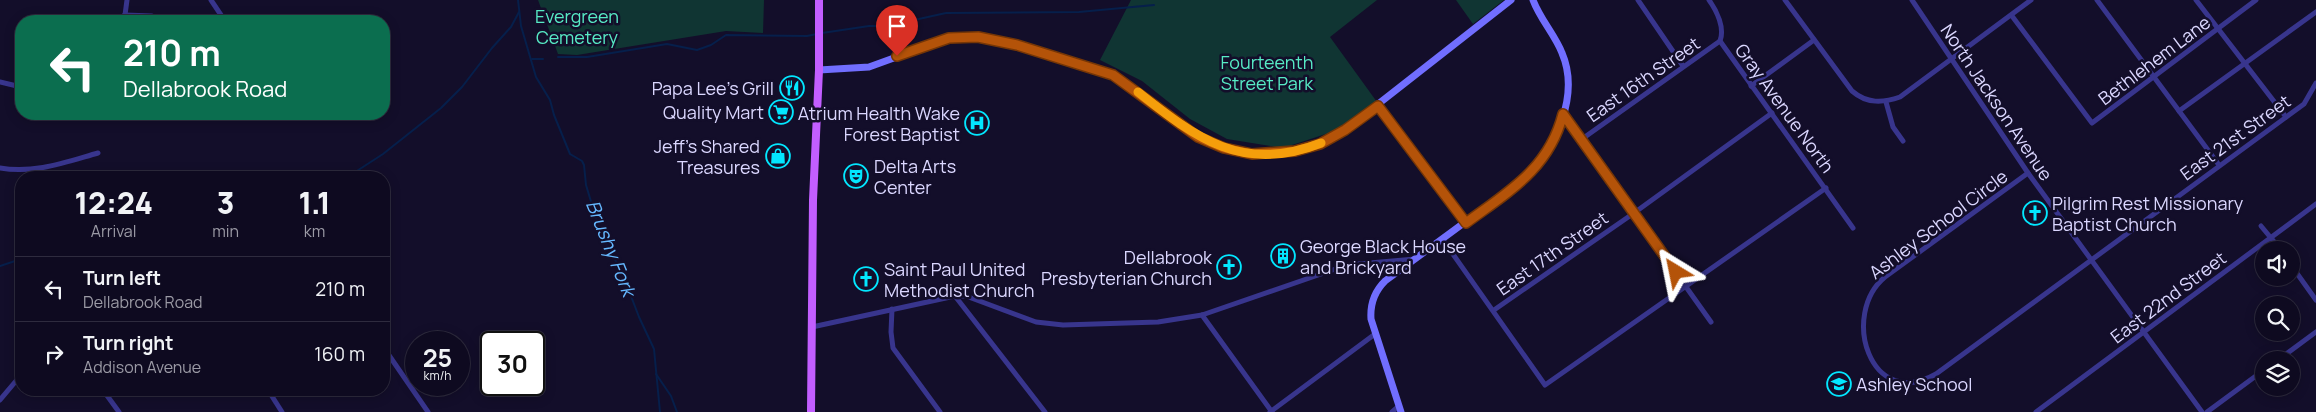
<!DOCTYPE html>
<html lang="en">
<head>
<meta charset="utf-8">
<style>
	:root { --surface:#0e0a20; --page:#1c182d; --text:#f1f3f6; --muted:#9b9aa5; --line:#2e2b3e }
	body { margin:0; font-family:Manrope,sans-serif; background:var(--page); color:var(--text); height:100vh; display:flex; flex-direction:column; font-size:19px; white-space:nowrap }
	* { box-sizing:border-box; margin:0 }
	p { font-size:16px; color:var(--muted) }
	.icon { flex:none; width:28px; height:28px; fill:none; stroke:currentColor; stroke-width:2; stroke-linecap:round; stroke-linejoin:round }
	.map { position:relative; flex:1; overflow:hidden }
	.side { position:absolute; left:15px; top:171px; width:375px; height:225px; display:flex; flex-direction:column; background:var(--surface); border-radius:20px; box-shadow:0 2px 12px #0003,0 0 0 1px var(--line) }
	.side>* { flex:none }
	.banner { position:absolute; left:15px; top:15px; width:375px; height:105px; border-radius:20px; box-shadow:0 2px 12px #0003,0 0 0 1px var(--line); background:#0b6e4f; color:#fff; overflow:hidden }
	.controls { position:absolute; left:2255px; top:241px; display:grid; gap:10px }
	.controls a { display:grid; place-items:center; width:45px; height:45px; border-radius:50%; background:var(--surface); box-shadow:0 2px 12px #0003,0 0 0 1px var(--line); font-size:25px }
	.speed { position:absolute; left:405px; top:331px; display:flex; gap:10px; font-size:25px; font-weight:700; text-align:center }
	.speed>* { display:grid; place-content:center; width:65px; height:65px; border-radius:50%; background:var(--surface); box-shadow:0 2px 12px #0003,0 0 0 1px var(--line); line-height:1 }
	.speed small { font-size:12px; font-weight:400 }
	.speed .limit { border:2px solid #111; border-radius:8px; background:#fff; color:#111 }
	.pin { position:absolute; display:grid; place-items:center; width:42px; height:42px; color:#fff; margin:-51px -21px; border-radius:50% 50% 50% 0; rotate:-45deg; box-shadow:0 0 5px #0007 }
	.pin .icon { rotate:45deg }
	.me { position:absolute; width:55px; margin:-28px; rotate:325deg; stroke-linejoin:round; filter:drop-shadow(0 0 4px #0008) }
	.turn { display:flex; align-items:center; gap:18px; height:105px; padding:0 25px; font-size:22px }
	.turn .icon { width:65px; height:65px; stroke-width:2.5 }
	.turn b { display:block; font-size:35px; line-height:42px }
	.eta { display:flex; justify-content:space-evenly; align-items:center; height:85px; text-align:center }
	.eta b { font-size:30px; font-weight:800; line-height:35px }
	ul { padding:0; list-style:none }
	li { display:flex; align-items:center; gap:15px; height:65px; padding:0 25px; border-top:1px solid var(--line) }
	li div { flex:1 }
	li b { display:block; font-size:19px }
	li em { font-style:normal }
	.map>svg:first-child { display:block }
	.green { fill:#103533 }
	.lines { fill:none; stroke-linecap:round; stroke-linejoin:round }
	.stream { stroke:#061f4b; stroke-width:2 }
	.street { stroke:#38358d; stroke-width:5 }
	.secondary { stroke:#716eff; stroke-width:7 }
	.primary { stroke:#c25eff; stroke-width:8 }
	.route-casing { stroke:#753606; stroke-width:12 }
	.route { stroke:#b45309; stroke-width:9 }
	.slow { stroke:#f59e0b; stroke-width:9 }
	.labels { text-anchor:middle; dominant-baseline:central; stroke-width:5; stroke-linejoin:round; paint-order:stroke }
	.park-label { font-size:18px; fill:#57eac5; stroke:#130e2a }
	.street-label { font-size:18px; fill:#dbd7ff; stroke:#130e2a }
	.poi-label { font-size:18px; fill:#dbd7ff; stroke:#130e2a; text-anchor:end }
	.water-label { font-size:19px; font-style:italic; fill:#65b8ff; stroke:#130e2a }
</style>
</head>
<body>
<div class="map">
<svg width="2316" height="412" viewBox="0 0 2316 412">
	<rect width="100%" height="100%" fill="#130e2a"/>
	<g class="green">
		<path d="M538 0H764L763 33 726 31 577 55 558 54Z"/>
		<path d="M1131 0H1377L1330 37 1377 102 1341 129 1283 148 1227 139 1190 119 1142 81 1100 60Z"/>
		<path d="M1456 0H1504L1473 24Z"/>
	</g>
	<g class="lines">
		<g class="stream">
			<path d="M518 0 521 26 536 77 550 100 554 115 570 154 582 161 584 165 586 185 599 228 605 242 621 270 639 317 654 349 660 412"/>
			<path d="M822 33 869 26H887L946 13 1079 12 1154 5"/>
			<path d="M558 57H587L667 44 697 50 711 45 726 35 807 36 817 34"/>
			<path d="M532 59H543"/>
			<path d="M346 178 383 154 441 108 462 87 492 48 511 27 519 12"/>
			<path d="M0 266 21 259"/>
			<path d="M656 374 671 396 677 412"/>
		</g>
		<g class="street">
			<path d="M211 0 225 21"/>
			<path d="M1638 0 1683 66"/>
			<path d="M1709 0C1717 11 1725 28 1720 41L1853 228"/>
			<path d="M1785 0 1852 91C1867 104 1883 103 1900 97L2031 0"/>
			<path d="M1912 0 2028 173 2202 412"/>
			<path d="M2097 0 2219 165"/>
			<path d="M2196 0 2286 117"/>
			<path d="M125 15 127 0"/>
			<path d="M2012 16 2092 123 2256 0"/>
			<path d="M115 21 125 15 152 16 165 21"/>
			<path d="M0 82 21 87"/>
			<path d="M1751 86 1814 40"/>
			<path d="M1886 102 1893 127 1903 141"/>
			<path d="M1378 106 1466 223"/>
			<path d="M2179 111 2316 12"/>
			<path d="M1563 114 1711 322"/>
			<path d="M1582 139 1720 41"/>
			<path d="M0 168C34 174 66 162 98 153"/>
			<path d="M2028 173 1885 277C1840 314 1870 412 1936 374L2304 104 2316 83"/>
			<path d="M2261 226 2281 250"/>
			<path d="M1443 240 1545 385 1826 188"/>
			<path d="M2291 265 2316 300"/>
			<path d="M955 296 1045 412"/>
			<path d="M892 309 891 332 893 348 940 412"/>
			<path d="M1494 310 1634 213 1772 113"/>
			<path d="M1202 315 1272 412"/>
			<path d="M812 327 955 296H966L1036 322 1063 325 1158 322 1202 315 1347 265 1415 259"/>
			<path d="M384 348 428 412"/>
			<path d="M2278 360 2316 332"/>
			<path d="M103 390 119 412"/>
			<path d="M268 390 282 412"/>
			<path d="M0 400 21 375"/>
			<path d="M1270 412 1375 334"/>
			<path d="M1392 412 1399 406"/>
			<path d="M2036 412 2316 204"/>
			<path d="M2207 412 2264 370"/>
		</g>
		<g class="secondary">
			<path d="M819 70 869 67 949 38 964 36 992 39 1113 75 1184 128 1211 143 1238 152 1278 153 1309 148 1345 130 1511 0"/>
			<path d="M1401 412 1371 319C1370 304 1374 292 1385 281L1525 178C1556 149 1580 95 1562 53 1555 35 1540 19 1533 0"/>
		</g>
		<path class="primary" d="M811 412 813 200 819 70V0"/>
	</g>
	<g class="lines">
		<g class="route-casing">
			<path id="route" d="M897 56 949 38 978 37 1017 45 1113 75 1198 137 1224 148 1252 154 1295 151 1320 144 1345 130 1378 106 1466 223C1508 192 1549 169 1563 114L1676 272"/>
		</g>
		<use href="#route" class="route"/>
		<path class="slow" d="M1138 92C1196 138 1243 174 1321 143"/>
	</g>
	<defs>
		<g id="restaurant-ring" transform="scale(1.25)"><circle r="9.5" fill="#130e2a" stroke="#03e7ff" stroke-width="1.5"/><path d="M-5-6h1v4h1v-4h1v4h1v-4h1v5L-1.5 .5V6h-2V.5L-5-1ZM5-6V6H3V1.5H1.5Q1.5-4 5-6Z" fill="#03e7ff"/></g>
		<g id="supermarket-ring" transform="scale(1.25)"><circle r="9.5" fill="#130e2a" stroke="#03e7ff" stroke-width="1.5"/><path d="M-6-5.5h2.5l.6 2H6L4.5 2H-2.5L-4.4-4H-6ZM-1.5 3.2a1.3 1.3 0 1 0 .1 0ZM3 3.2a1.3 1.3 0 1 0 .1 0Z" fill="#03e7ff"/></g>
		<g id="hospital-ring" transform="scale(1.25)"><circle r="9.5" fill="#130e2a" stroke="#03e7ff" stroke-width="1.5"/><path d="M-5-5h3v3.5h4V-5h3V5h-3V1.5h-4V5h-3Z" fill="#03e7ff"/></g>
		<g id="shop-ring" transform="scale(1.25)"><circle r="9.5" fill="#130e2a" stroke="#03e7ff" stroke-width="1.5"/><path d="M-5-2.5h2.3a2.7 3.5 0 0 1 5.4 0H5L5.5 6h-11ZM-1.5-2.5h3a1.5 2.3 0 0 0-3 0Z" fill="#03e7ff"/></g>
		<g id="theatre-ring" transform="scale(1.25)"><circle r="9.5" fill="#130e2a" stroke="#03e7ff" stroke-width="1.5"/><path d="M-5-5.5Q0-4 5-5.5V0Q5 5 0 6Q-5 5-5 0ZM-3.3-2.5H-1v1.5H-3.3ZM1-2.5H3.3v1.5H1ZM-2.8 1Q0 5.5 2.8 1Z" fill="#03e7ff"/></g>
		<g id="church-ring" transform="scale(1.25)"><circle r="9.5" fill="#130e2a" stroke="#03e7ff" stroke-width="1.5"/><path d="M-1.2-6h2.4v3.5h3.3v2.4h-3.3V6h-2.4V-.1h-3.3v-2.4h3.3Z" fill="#03e7ff"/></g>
		<g id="building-ring" transform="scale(1.25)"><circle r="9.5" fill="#130e2a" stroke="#03e7ff" stroke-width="1.5"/><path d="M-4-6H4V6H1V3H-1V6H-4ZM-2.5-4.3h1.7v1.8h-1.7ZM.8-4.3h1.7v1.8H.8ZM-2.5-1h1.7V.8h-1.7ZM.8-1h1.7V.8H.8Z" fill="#03e7ff"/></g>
		<g id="school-ring" transform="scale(1.25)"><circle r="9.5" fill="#130e2a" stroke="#03e7ff" stroke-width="1.5"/><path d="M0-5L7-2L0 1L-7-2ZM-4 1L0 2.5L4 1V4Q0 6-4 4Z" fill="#03e7ff"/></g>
	</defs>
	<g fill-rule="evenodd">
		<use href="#restaurant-ring" x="792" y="88"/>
		<use href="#supermarket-ring" x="781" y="112"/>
		<use href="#hospital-ring" x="977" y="123"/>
		<use href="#shop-ring" x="778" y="156"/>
		<use href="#theatre-ring" x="856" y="176"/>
		<use href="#church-ring" x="2035" y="213"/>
		<use href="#building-ring" x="1283" y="256"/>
		<use href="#church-ring" x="1229" y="267"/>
		<use href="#church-ring" x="866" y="279"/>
		<use href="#school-ring" x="1839" y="384"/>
	</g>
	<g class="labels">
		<g class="park-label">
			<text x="577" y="16">Evergreen<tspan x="577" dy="21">Cemetery</tspan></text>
			<text x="1267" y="62">Fourteenth<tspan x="1267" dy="21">Street Park</tspan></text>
		</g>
		<g class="street-label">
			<text transform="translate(2154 60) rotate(-37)">Bethlehem Lane</text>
			<text transform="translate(1643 79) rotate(-35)">East 16th Street</text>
			<text transform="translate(1997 102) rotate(56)">North Jackson Avenue</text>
			<text transform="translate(1785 108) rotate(54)">Gray Avenue North</text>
			<text transform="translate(2235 137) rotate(-36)">East 21st Street</text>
			<text transform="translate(1938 224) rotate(-37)">Ashley School Circle</text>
			<text transform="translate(1552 253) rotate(-35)">East 17th Street</text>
			<text transform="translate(2168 297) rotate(-37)">East 22nd Street</text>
		</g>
		<g class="poi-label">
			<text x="774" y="88">Papa Lee's Grill</text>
			<text x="764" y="112">Quality Mart</text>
			<text x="960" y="113">Atrium Health Wake<tspan x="960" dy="21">Forest Baptist</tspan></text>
			<text x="760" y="146">Jeff's Shared<tspan x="760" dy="21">Treasures</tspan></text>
			<text x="874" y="166" text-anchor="start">Delta Arts<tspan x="874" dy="21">Center</tspan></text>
			<text x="2052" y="203" text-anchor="start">Pilgrim Rest Missionary<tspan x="2052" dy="21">Baptist Church</tspan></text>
			<text x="1300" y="246" text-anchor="start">George Black House<tspan x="1300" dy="21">and Brickyard</tspan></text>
			<text x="1212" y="257">Dellabrook<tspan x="1212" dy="21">Presbyterian Church</tspan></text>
			<text x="884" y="269" text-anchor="start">Saint Paul United<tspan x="884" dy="21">Methodist Church</tspan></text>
			<text x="1856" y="384" text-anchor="start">Ashley School</text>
		</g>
		<g class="water-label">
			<text transform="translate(611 248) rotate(68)">Brushy Fork</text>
		</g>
	</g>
</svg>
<div class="controls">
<a><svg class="icon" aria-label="sound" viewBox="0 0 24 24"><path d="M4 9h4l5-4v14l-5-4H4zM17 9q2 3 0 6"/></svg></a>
<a><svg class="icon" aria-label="search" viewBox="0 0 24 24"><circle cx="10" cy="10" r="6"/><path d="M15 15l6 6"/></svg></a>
<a><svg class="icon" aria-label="layers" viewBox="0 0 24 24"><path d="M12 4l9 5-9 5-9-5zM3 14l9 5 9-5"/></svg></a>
</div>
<div class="speed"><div>25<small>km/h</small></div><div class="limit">30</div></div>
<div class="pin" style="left:897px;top:56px;background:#d93025"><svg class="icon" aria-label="arrive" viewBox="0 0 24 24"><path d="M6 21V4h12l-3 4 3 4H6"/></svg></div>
<svg class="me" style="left:1676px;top:272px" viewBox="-20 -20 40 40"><path d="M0-17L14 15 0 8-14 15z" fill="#b45309" stroke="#fff" stroke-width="4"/></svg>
<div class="banner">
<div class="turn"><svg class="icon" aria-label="left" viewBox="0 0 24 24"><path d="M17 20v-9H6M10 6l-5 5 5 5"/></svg><div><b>210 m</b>Dellabrook Road</div></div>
</div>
<section class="side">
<div class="eta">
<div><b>12:24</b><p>Arrival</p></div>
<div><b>3</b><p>min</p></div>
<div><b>1.1</b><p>km</p></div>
</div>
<ul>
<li><svg class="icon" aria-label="left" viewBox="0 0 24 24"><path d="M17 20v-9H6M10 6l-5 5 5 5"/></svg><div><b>Turn left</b><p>Dellabrook Road</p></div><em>210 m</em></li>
<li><svg class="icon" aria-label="right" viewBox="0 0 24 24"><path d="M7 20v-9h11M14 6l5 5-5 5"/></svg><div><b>Turn right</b><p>Addison Avenue</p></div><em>160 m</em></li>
</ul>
</section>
</div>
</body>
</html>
